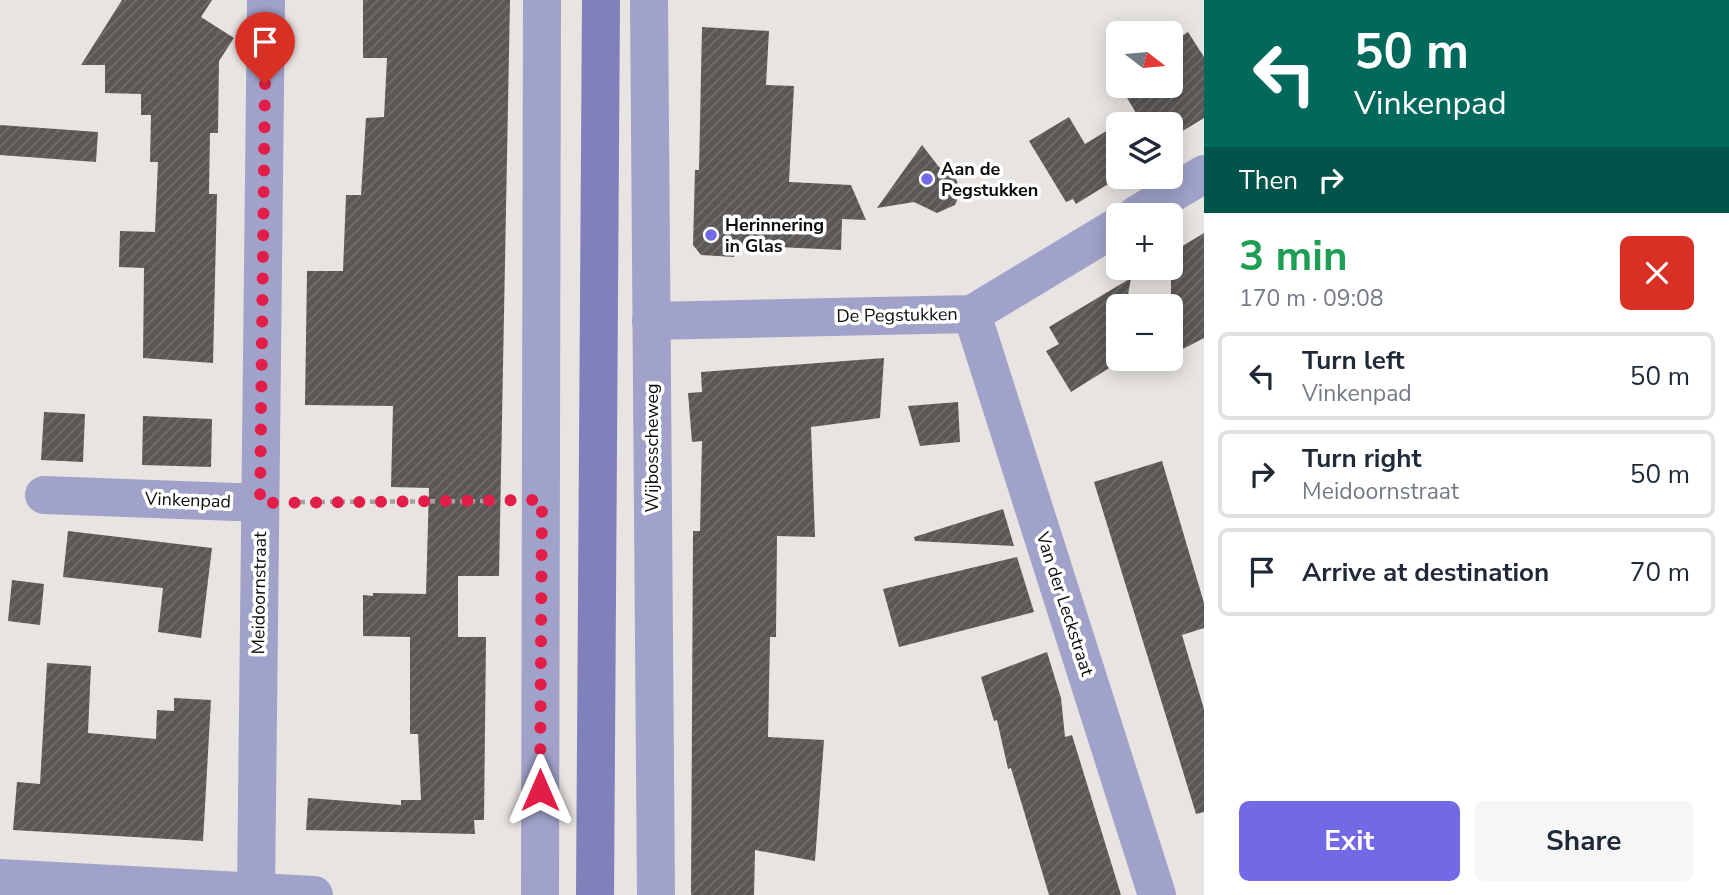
<!DOCTYPE html>
<html lang="en">
<head>
<meta charset="utf-8">
<style>
	:root { --surface:#fff; --page:#f6f6f7; --text:#1f2937; --muted:#747a83; --line:#e0e1e3; --accent:#7369e4 }
	body { margin:0; font-family:"Nunito Sans",sans-serif; background:var(--page); color:var(--text); height:100vh; display:flex; flex-direction:column; font-size:26px; white-space:nowrap }
	* { box-sizing:border-box; margin:0 }
	p { font-size:23px; color:var(--muted) }
	.icon { flex:none; width:38px; height:38px; fill:none; stroke:currentColor; stroke-width:2; stroke-linecap:round; stroke-linejoin:round }
	.map { position:relative; flex:1; overflow:hidden }
	.sheet { display:flex; flex-direction:column; background:var(--surface); width:525px }
	.sheet>* { flex:none }
	.hud { background:#00695c; color:#fff; overflow:hidden }
	.needle { width:46px; rotate:106deg }
	.fabs { position:absolute; left:1106px; top:21px; display:grid; gap:14px }
	.fabs a { display:grid; place-items:center; width:77px; height:77px; border-radius:10px; background:var(--surface); box-shadow:0 4px 18px #0003; font-size:35px }
	.pin { position:absolute; display:grid; place-items:center; width:60px; height:60px; color:#fff; margin:-72px -30px; border-radius:50% 50% 50% 0; rotate:-45deg; box-shadow:0 0 7px #0007 }
	.pin .icon { rotate:45deg }
	.me { position:absolute; width:77px; margin:-38px; rotate:0deg; stroke-linejoin:round; filter:drop-shadow(0 0 5px #0008) }
	.turn { display:flex; align-items:center; gap:24px; height:147px; padding:0 35px; font-size:32px }
	.turn .icon { width:91px; height:91px; stroke-width:2.5 }
	.turn b { display:block; font-size:49px; line-height:60px }
	.then { display:flex; align-items:center; height:66px; padding:0 35px; background:#0003; gap:14px; font-size:26px }
	.round { display:grid; place-items:center; flex:none; width:74px; height:74px; border-radius:10px; background:var(--page) }
	.head { display:flex; align-items:center; justify-content:space-between; height:119px; padding:0 35px }
	h1 { font-size:42px; font-weight:700; line-height:52px; color:#1e9e55 }
	.primary-button { display:flex; gap:14px; margin-top:auto; padding:14px 35px }
	.primary-button a { flex:1; height:80px; border-radius:10px; background:var(--accent); color:#fff; font-size:28px; font-weight:700; line-height:80px; text-align:center }
	.primary-button a+a { background:var(--page); color:var(--text) }
	ul { padding:0; list-style:none }
	li { display:flex; align-items:center; gap:21px; height:88px; margin:0 14px 10px; padding:0 21px; border:4px solid var(--line); border-radius:10px }
	li div { flex:1 }
	li b { display:block; font-size:26px }
	li em { font-style:normal }
	main { display:flex; flex:1; min-height:0 }
	.map>svg:first-child { display:block }
	.building { fill:url(#building-hatch) }
	.lines { fill:none; stroke-linecap:round; stroke-linejoin:round }
	.path { stroke:#a4a29f; stroke-width:4.5; stroke-dasharray:5 5; stroke-linecap:butt }
	.street { stroke:#a0a2c9; stroke-width:38 }
	.secondary { stroke:#8080ba; stroke-width:38 }
	.route { stroke:#e11d48; stroke-width:12; stroke-dasharray:0 21.6 }
	.poi-dot { fill:#7369e4; stroke:#fff; stroke-width:2.5 }
	.labels { text-anchor:middle; dominant-baseline:central; stroke-width:7; stroke-linejoin:round; paint-order:stroke }
	.poi-label { font-size:18px; font-weight:bold; fill:#0e0d0c; stroke:#fff; text-anchor:start }
	.street-label { font-size:18px; fill:#0e0d0c; stroke:#fff }
</style>
</head>
<body>
<main>
<div class="map">
<svg width="1204" height="895" viewBox="0 0 1204 895">
	<defs>
		<pattern id="building-hatch" width="6" height="6" patternUnits="userSpaceOnUse" patternTransform="scale(1.75)"><rect width="6" height="6" fill="#5a5755"/><path d="M-1 1l2-2M0 6l6-6M5 7l2-2" fill="none" stroke="#716f6d"/></pattern>
	</defs>
	<rect width="100%" height="100%" fill="#e7e4e1"/>
	<g class="building">
		<path d="M122 0H212L201 17 234 38 219 61 218 133H210L209 194H217L213 363 143 358 144 268 119 267 120 231 155 232 158 162H150L151 115H141V94L105 93V65H81Z"/>
		<path d="M363 0H510L499 576H458V637H486L484 820H474L475 834 306 830 308 798 401 805V800H421L418 734H410V637L363 636V595L373 596V593L426 594 429 488 391 487 393 406 305 405 307 271H343L346 195H361L366 118 384 117 387 58H363Z"/>
		<path d="M702 27 769 31 766 85 794 86 789 182 851 185 866 220 842 219 841 250 734 245V257L701 255 693 245 695 170H699Z"/>
		<path d="M1188 32 1204 57V118L1171 138V124H1118V178L1076 204 1073 199 1066 202 1029 141 1069 117 1085 144 1136 113 1120 86H1171V43Z"/>
		<path d="M0 125 98 132 96 162 0 155Z"/>
		<path d="M922 145 939 167 951 173 957 181 960 193 955 205 937 213 914 202 877 208Z"/>
		<path d="M1204 233V338L1171 355V253Z"/>
		<path d="M1131 278 1126 306H1118V342L1114 365 1071 392 1046 351 1059 344 1049 327Z"/>
		<path d="M884 358 880 418 811 427 815 537 777 536 776 637H770L768 737 824 740 815 861 755 850 754 895H691L693 531H700L702 441 692 442 688 393 702 392 701 372Z"/>
		<path d="M958 402 960 442 920 446 908 406Z"/>
		<path d="M44 412 85 414 83 462 41 460Z"/>
		<path d="M143 416 212 419 211 467 142 465Z"/>
		<path d="M1162 461 1204 603V628L1182 635 1204 709V812L1196 814 1094 482Z"/>
		<path d="M1003 509 1014 546 915 541 914 537Z"/>
		<path d="M68 531 212 548 201 638 158 632 163 588 63 577Z"/>
		<path d="M1017 557 1034 612 899 647 883 589Z"/>
		<path d="M12 580 44 584 40 625 8 621Z"/>
		<path d="M1047 652 1061 698 1065 737 1072 735 1121 895H1049L1011 768 1008 769 997 720 994 721 981 677Z"/>
		<path d="M47 663 91 666 88 733 156 739 157 710 174 711V698L211 700 203 841 13 830 17 782 40 784Z"/>
	</g>
	<g class="lines">
		<path class="path" d="M300 502 501 501"/>
		<g class="street">
			<path d="M649 0 656 895"/>
			<path d="M1136 215 1204 174"/>
			<path d="M972 314 1157 895"/>
			<path d="M651 321 972 314 1118 226"/>
			<path d="M44 495 260 503"/>
			<path d="M0 878 314 895"/>
			<path d="M256 892 266 0"/>
			<path d="M540 895 542 0"/>
		</g>
		<path class="secondary" d="M595 895 601 0"/>
	</g>
	<g class="lines">
		<path class="route" d="M265 84 260 503 542 500 540 790"/>
	</g>
	<g class="poi-dot">
		<circle cx="927" cy="179" r="7"/>
		<circle cx="711" cy="235" r="7"/>
	</g>
	<g class="labels">
		<g class="poi-label">
			<text x="941" y="169">Aan de<tspan x="941" dy="21">Pegstukken</tspan></text>
			<text x="725" y="225">Herinnering<tspan x="725" dy="21">in Glas</tspan></text>
		</g>
		<g class="street-label">
			<text transform="translate(897 315) rotate(-1)">De Pegstukken</text>
			<text transform="translate(652 448) rotate(-90)">Wijbosscheweg</text>
			<text transform="translate(188 500) rotate(2)">Vinkenpad</text>
			<text transform="translate(259 593) rotate(-89)">Meidoornstraat</text>
			<text transform="translate(1065 604) rotate(72)">Van der Leckstraat</text>
		</g>
	</g>
</svg>
<div class="fabs">
<a><svg class="needle" viewBox="-14 -14 28 28"><path d="M0-13l5 13h-10z" fill="#e53935"/><path d="M0 13l5-13h-10z" fill="#747a83"/></svg></a>
<a><svg class="icon" aria-label="layers" viewBox="0 0 24 24"><path d="M12 4l9 5-9 5-9-5zM3 14l9 5 9-5"/></svg></a>
<a>+</a>
<a>−</a>
</div>
<div class="pin" style="left:265px;top:84px;background:#d93025"><svg class="icon" aria-label="arrive" viewBox="0 0 24 24"><path d="M6 21V4h12l-3 4 3 4H6"/></svg></div>
<svg class="me" style="left:540px;top:790px" viewBox="-20 -20 40 40"><path d="M0-17L14 15 0 8-14 15z" fill="#e11d48" stroke="#fff" stroke-width="4"/></svg>
</div>
<section class="sheet">
<div class="hud">
<div class="turn"><svg class="icon" aria-label="left" viewBox="0 0 24 24"><path d="M17 20v-9H6M10 6l-5 5 5 5"/></svg><div><b>50 m</b>Vinkenpad</div></div>
<div class="then">Then<svg class="icon" aria-label="right" viewBox="0 0 24 24"><path d="M7 20v-9h11M14 6l5 5-5 5"/></svg></div>
</div>
<div class="head"><div><h1>3 min</h1><p>170 m · 09:08</p></div><a class="round" style="background:#d93025;color:#fff"><svg class="icon" aria-label="close" viewBox="0 0 24 24"><path d="M6 6l12 12M18 6L6 18"/></svg></a></div>
<ul>
<li><svg class="icon" aria-label="left" viewBox="0 0 24 24"><path d="M17 20v-9H6M10 6l-5 5 5 5"/></svg><div><b>Turn left</b><p>Vinkenpad</p></div><em>50 m</em></li>
<li><svg class="icon" aria-label="right" viewBox="0 0 24 24"><path d="M7 20v-9h11M14 6l5 5-5 5"/></svg><div><b>Turn right</b><p>Meidoornstraat</p></div><em>50 m</em></li>
<li><svg class="icon" aria-label="arrive" viewBox="0 0 24 24"><path d="M6 21V4h12l-3 4 3 4H6"/></svg><div><b>Arrive at destination</b></div><em>70 m</em></li>
</ul>
<div class="primary-button"><a>Exit</a><a>Share</a></div>
</section>
</main>
</body>
</html>
